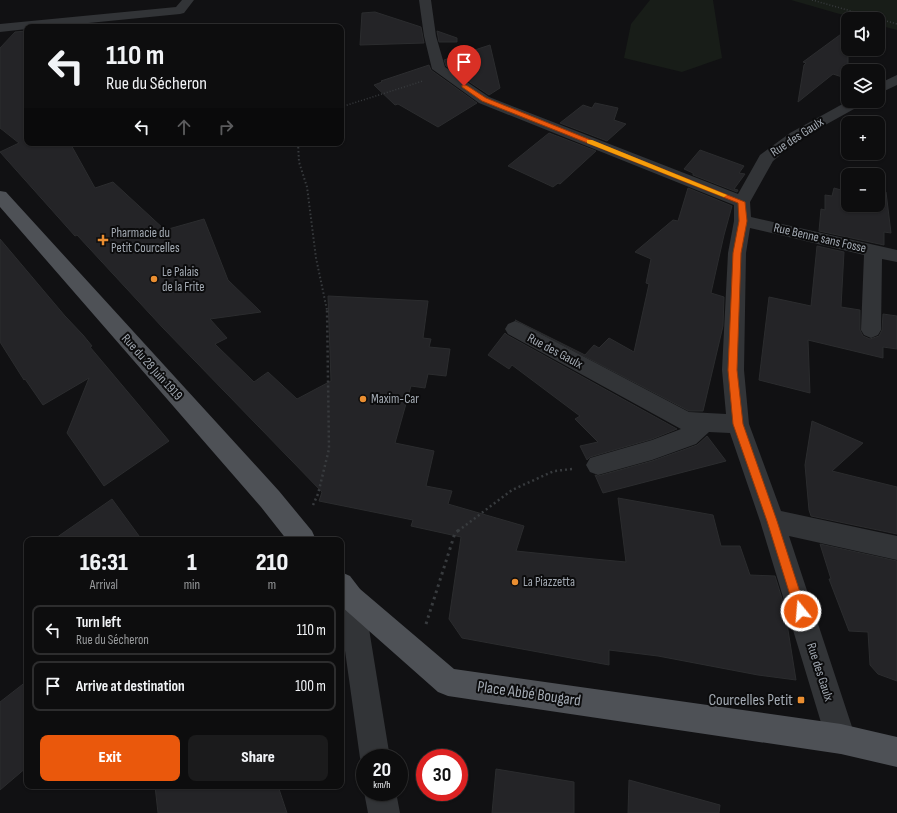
<!DOCTYPE html>
<html lang="en">
<head>
<meta charset="utf-8">
<style>
	:root { --surface:#0d0d0e; --page:#1b1b1c; --text:#f1f3f6; --muted:#9a9c9e; --line:#2d2d2e; --accent:#ea580c }
	body { margin:0; font-family:"Sofia Sans Condensed",sans-serif; background:var(--page); color:var(--text); height:100vh; display:flex; flex-direction:column; font-size:15px; white-space:nowrap }
	* { box-sizing:border-box; margin:0 }
	p { font-size:13px; color:var(--muted) }
	.icon { flex:none; width:22px; height:22px; fill:none; stroke:currentColor; stroke-width:2; stroke-linecap:round; stroke-linejoin:round }
	.map { position:relative; flex:1; overflow:hidden }
	.panel { position:absolute; left:24px; top:537px; width:320px; height:252px; display:flex; flex-direction:column; background:var(--surface); border-radius:8px; box-shadow:0 1px 3px #0004,0 0 0 1px var(--line) }
	.panel>* { flex:none }
	.hud { position:absolute; left:24px; top:24px; width:320px; height:122px; border-radius:8px; box-shadow:0 1px 3px #0004,0 0 0 1px var(--line); background:#0d0d0e; color:var(--text); overflow:hidden }
	.fabs { position:absolute; left:841px; top:12px; display:grid; gap:8px }
	.fabs a { display:grid; place-items:center; width:44px; height:44px; border-radius:8px; background:var(--surface); box-shadow:0 1px 3px #0004,0 0 0 1px var(--line); font-size:20px }
	.speed { position:absolute; left:356px; top:749px; display:flex; gap:8px; font-size:20px; font-weight:700; text-align:center }
	.speed>* { display:grid; place-content:center; width:52px; height:52px; border-radius:50%; background:var(--surface); box-shadow:0 1px 3px #0004,0 0 0 1px var(--line); line-height:1 }
	.speed small { font-size:10px; font-weight:400 }
	.speed .limit { border:6px solid #d22; background:#fff; color:#111 }
	.pin { position:absolute; display:grid; place-items:center; width:34px; height:34px; color:#fff; margin:-41px -17px; border-radius:50% 50% 50% 0; rotate:-45deg; box-shadow:0 0 4px #0007 }
	.pin .icon { rotate:45deg }
	.me { position:absolute; width:44px; margin:-22px; rotate:343deg; stroke-linejoin:round; filter:drop-shadow(0 0 3px #0008) }
	.turn { display:flex; align-items:center; gap:14px; height:84px; padding:0 16px; font-size:18px }
	.turn .icon { width:52px; height:52px; stroke-width:2.5 }
	.turn b { display:block; font-size:28px; line-height:34px }
	.lanes { display:flex; align-items:center; height:38px; padding:0 16px; background:#0003; justify-content:center; gap:20px; direction:ltr }
	.lanes .off { opacity:.35 }
	.eta { display:flex; justify-content:space-evenly; align-items:center; height:68px; text-align:center }
	.eta b { font-size:24px; font-weight:800; line-height:28px }
	.action { display:flex; gap:8px; margin-top:auto; padding:8px 16px }
	.action a { flex:1; height:46px; border-radius:8px; background:var(--accent); color:#fff; font-size:16px; font-weight:800; line-height:46px; text-align:center }
	.action a+a { background:var(--page); color:var(--text) }
	ul { padding:0; list-style:none }
	li { display:flex; align-items:center; gap:12px; height:50px; margin:0 8px 6px; padding:0 8px; border:2px solid var(--line); border-radius:8px }
	li div { flex:1 }
	li b { display:block; font-size:15px }
	li em { font-style:normal }
	.map>svg:first-child { display:block }
	.green { fill:#181d18 }
	.building { fill:#242427; stroke:#2b2c2e }
	.lines { fill:none; stroke-linecap:round; stroke-linejoin:round }
	.path-far3 { stroke:#383b3e; stroke-width:1.5; stroke-dasharray:1 2; stroke-linecap:butt }
	.path-far2 { stroke:#383b3e; stroke-width:2; stroke-dasharray:1.5 2.5; stroke-linecap:butt }
	.path-far1 { stroke:#383b3e; stroke-width:2.5; stroke-dasharray:2 3; stroke-linecap:butt }
	.path { stroke:#383b3e; stroke-width:3; stroke-dasharray:2.5 4; stroke-linecap:butt }
	.minor { fill:#323437; fill-rule:evenodd }
	.major { fill:#4e5156; fill-rule:evenodd }
	.route { fill:#ea580c; stroke:#983908 }
	.slow { fill:#f59e0b }
	.poi-dot { fill:#ea8e31; stroke:#0c0c0d; stroke-width:1.5 }
	.labels { text-anchor:middle; dominant-baseline:central; stroke-width:4; stroke-linejoin:round; paint-order:stroke }
	.street-label { font-size:13px; fill:#a3aab3; stroke:#0c0c0d }
	.poi-label { font-size:13px; fill:#a3aab3; stroke:#0c0c0d; text-anchor:start }
	.near-street-label { font-size:16px; fill:#a3aab3; stroke:#0c0c0d }
	.near-poi-label { font-size:16px; fill:#a3aab3; stroke:#0c0c0d; text-anchor:end }
</style>
</head>
<body>
<div class="map">
<svg width="897" height="813" viewBox="0 0 897 813">
	<rect width="100%" height="100%" fill="#111113"/>
	<g class="green">
		<path d="M650 0H713L722 58 682 72 624 58 631 24Z"/>
		<path d="M791 0H897V30L878 25V19H857Z"/>
	</g>
	<g class="building">
		<path d="M375 12 421 27 424 43 360 45 362 13Z"/>
		<path d="M848 29V79L833 74 798 102 804 65 806 63 803 62Z"/>
		<path d="M27 31V143H70L95 188 113 182 165 230 204 219 228 280 261 312 210 319 227 338 215 344 254 382 268 372 297 399 331 381 328 296 428 301 423 338 431 339 429 347 450 349 446 376 428 374 425 388 411 386 395 443 434 451 426 486 452 491 448 504 524 526 516 551 594 559 626 562 618 498 713 515 721 546H740L750 575 775 576 784 605 796 680 758 675 658 656 609 650V665L462 638 449 619 461 537 411 526 413 520 319 501 322 492 163 328 77 235 75 236 0 152 19 143 0 128V48L15 32Z"/>
		<path d="M437 31 457 38V42H439Z"/>
		<path d="M490 45 500 88 489 95 446 66 444 60Z"/>
		<path d="M429 65 431 70 477 103 438 127 398 104 395 105 374 85 382 82 381 81Z"/>
		<path d="M595 103 618 108 614 120 626 124 607 141 560 123 583 105 592 108Z"/>
		<path d="M549 133 596 151 560 184 558 183 553 187 508 166Z"/>
		<path d="M700 150 744 166 739 173 745 174 734 189 738 190 737 192 693 175V173L684 169Z"/>
		<path d="M688 188 732 206 724 235 711 293 724 297 723 326 703 411H689L515 320 585 355 594 345 599 348 609 338 634 352 649 284 646 283 651 259 635 252 673 220 678 221Z"/>
		<path d="M834 188 848 192V205H878V193L886 192 891 233 884 232V245L819 231 821 209 825 210V195L832 196Z"/>
		<path d="M0 239 65 316 83 335 92 346 90 347 169 441 104 486 67 433 89 378 43 405 25 379 24 380 0 342Z"/>
		<path d="M817 246 844 252 841 307 860 310V330L863 336 870 339 879 336 882 330 883 314 897 316V349L883 347V358L808 340 810 393 759 380 769 297 811 306Z"/>
		<path d="M505 333 507 335 677 429 652 439 590 457 587 460 580 446 598 442 575 419 580 416 512 365 509 369 488 355Z"/>
		<path d="M812 421 863 443 832 471 897 487V534L811 516 809 510 805 465Z"/>
		<path d="M707 436 726 461 603 493 595 475 598 476 652 461 697 445Z"/>
		<path d="M112 499 142 540H53Z"/>
		<path d="M820 544 897 561V681L878 674 870 665 868 632 849 631 829 579H831Z"/>
		<path d="M27 681V767L0 790V702Z"/>
		<path d="M496 769 574 782V813H492Z"/>
		<path d="M629 780 720 805 719 813H628Z"/>
		<path d="M155 786H278L287 813H158Z"/>
	</g>
	<g class="lines">
		<g class="path-far3">
			<path d="M812 0 897 24"/>
			<path d="M341 107 423 81"/>
		</g>
		<path class="path-far2" d="M298 143 299 162 307 187 316 258 327 310"/>
		<g class="path-far1">
			<path d="M313 505 318 494 329 449 327 309"/>
			<path d="M458 531 512 490 554 471 573 469"/>
		</g>
		<path class="path" d="M426 624 455 533 459 530"/>
		<g class="minor">
			<path d="M182 0H194L184 13 180 14 48 27H27V29L0 32V24L176 7Z"/>
			<path d="M419 0H431L436 36 445 67 489 97 738 194 760 155 790 133 848 101H865L863 104 800 139 773 161 750 202 751 217 897 250V262L882 259 881 330 878 335 871 338 864 335 861 330 864 255 750 228 746 253 744 370 749 424 781 511 897 536V560L789 536 856 739 852 750 841 754 830 750 826 739 760 521 730 433 709 432 696 444 652 460 598 475 590 472 586 465 590 458 652 440 681 429 508 334 505 329 508 324 515 321 522 324 689 412 726 414 722 370 728 253 734 221V205L479 103 432 69 424 36Z"/>
			<path d="M897 75V85L878 94V84Z"/>
			<path d="M351 585 360 589 364 598 390 758H365V769L360 758 341 622V590Z"/>
			<path d="M365 790V792H396L400 813H368L364 792Z"/>
		</g>
		<g class="major">
			<path d="M0 191 6 192 279 491 312 531 316 540H287L261 507 0 207Z"/>
			<path d="M341 572 350 576 360 589 454 669 841 724 897 737V767L841 754 448 696 438 692 342 607Z"/>
		</g>
	</g>
	<path class="route" d="M462 85H466L486 98 745 202 747 221 741 253 737 370 743 424 777 521 806 611 805 615 801 616 797 615 795 611 767 521 733 424 728 370 733 253 739 221 738 203 482 101 462 87Z"/>
	<path class="slow" d="M587 140H592L727 195 724 197 721 196 587 143Z"/>
	<g class="poi-dot">
		<path d="M101 234h4v4h4v4h-4v4h-4v-4h-4v-4h4z"/>
		<circle cx="154" cy="279" r="4"/>
		<circle cx="363" cy="399" r="4"/>
		<circle cx="515" cy="582" r="4"/>
		<rect x="797" y="696" width="8" height="8" rx="2"/>
	</g>
	<g class="labels">
		<g class="street-label">
			<text transform="translate(797 137) rotate(-33)">Rue des Gaulx</text>
			<text transform="translate(820 238) rotate(13)">Rue Benne sans Fosse</text>
			<text transform="translate(555 351) rotate(28)">Rue des Gaulx</text>
			<text transform="translate(152 367) rotate(48)">Rue du 28 Juin 1919</text>
			<text transform="translate(820 672) rotate(72)">Rue des Gaulx</text>
		</g>
		<g class="poi-label">
			<text x="111" y="233">Pharmacie du<tspan x="111" dy="15">Petit Courcelles</tspan></text>
			<text x="162" y="272">Le Palais<tspan x="162" dy="15">de la Frite</tspan></text>
			<text x="371" y="399">Maxim-Car</text>
			<text x="523" y="582">La Piazzetta</text>
		</g>
		<g class="near-street-label">
			<text transform="translate(529 694) rotate(8)">Place Abbé Bougard</text>
		</g>
		<g class="near-poi-label">
			<text x="793" y="700">Courcelles Petit</text>
		</g>
	</g>
</svg>
<div class="fabs">
<a><svg class="icon" aria-label="sound" viewBox="0 0 24 24"><path d="M4 9h4l5-4v14l-5-4H4zM17 9q2 3 0 6"/></svg></a>
<a><svg class="icon" aria-label="layers" viewBox="0 0 24 24"><path d="M12 4l9 5-9 5-9-5zM3 14l9 5 9-5"/></svg></a>
<a>+</a>
<a>−</a>
</div>
<div class="speed"><div>20<small>km/h</small></div><div class="limit">30</div></div>
<div class="pin" style="left:464px;top:86px;background:#d93025"><svg class="icon" aria-label="arrive" viewBox="0 0 24 24"><path d="M6 21V4h12l-3 4 3 4H6"/></svg></div>
<svg class="me" style="left:801px;top:611px" viewBox="-20 -20 40 40"><circle r="17" fill="#ea580c" stroke="#fff" stroke-width="3"/><path d="M0-11L8 9 0 5-8 9z" fill="#fff"/></svg>
<div class="hud">
<div class="turn"><svg class="icon" aria-label="left" viewBox="0 0 24 24"><path d="M17 20v-9H6M10 6l-5 5 5 5"/></svg><div><b>110 m</b>Rue du Sécheron</div></div>
<div class="lanes"><svg class="icon" aria-label="left" viewBox="0 0 24 24"><path d="M17 20v-9H6M10 6l-5 5 5 5"/></svg><svg class="icon off" aria-label="ahead" viewBox="0 0 24 24"><path d="M12 20V5M6 11l6-6 6 6"/></svg><svg class="icon off" aria-label="right" viewBox="0 0 24 24"><path d="M7 20v-9h11M14 6l5 5-5 5"/></svg></div>
</div>
<section class="panel">
<div class="eta">
<div><b>16:31</b><p>Arrival</p></div>
<div><b>1</b><p>min</p></div>
<div><b>210</b><p>m</p></div>
</div>
<ul>
<li><svg class="icon" aria-label="left" viewBox="0 0 24 24"><path d="M17 20v-9H6M10 6l-5 5 5 5"/></svg><div><b>Turn left</b><p>Rue du Sécheron</p></div><em>110 m</em></li>
<li><svg class="icon" aria-label="arrive" viewBox="0 0 24 24"><path d="M6 21V4h12l-3 4 3 4H6"/></svg><div><b>Arrive at destination</b></div><em>100 m</em></li>
</ul>
<div class="action"><a>Exit</a><a>Share</a></div>
</section>
</div>
</body>
</html>
